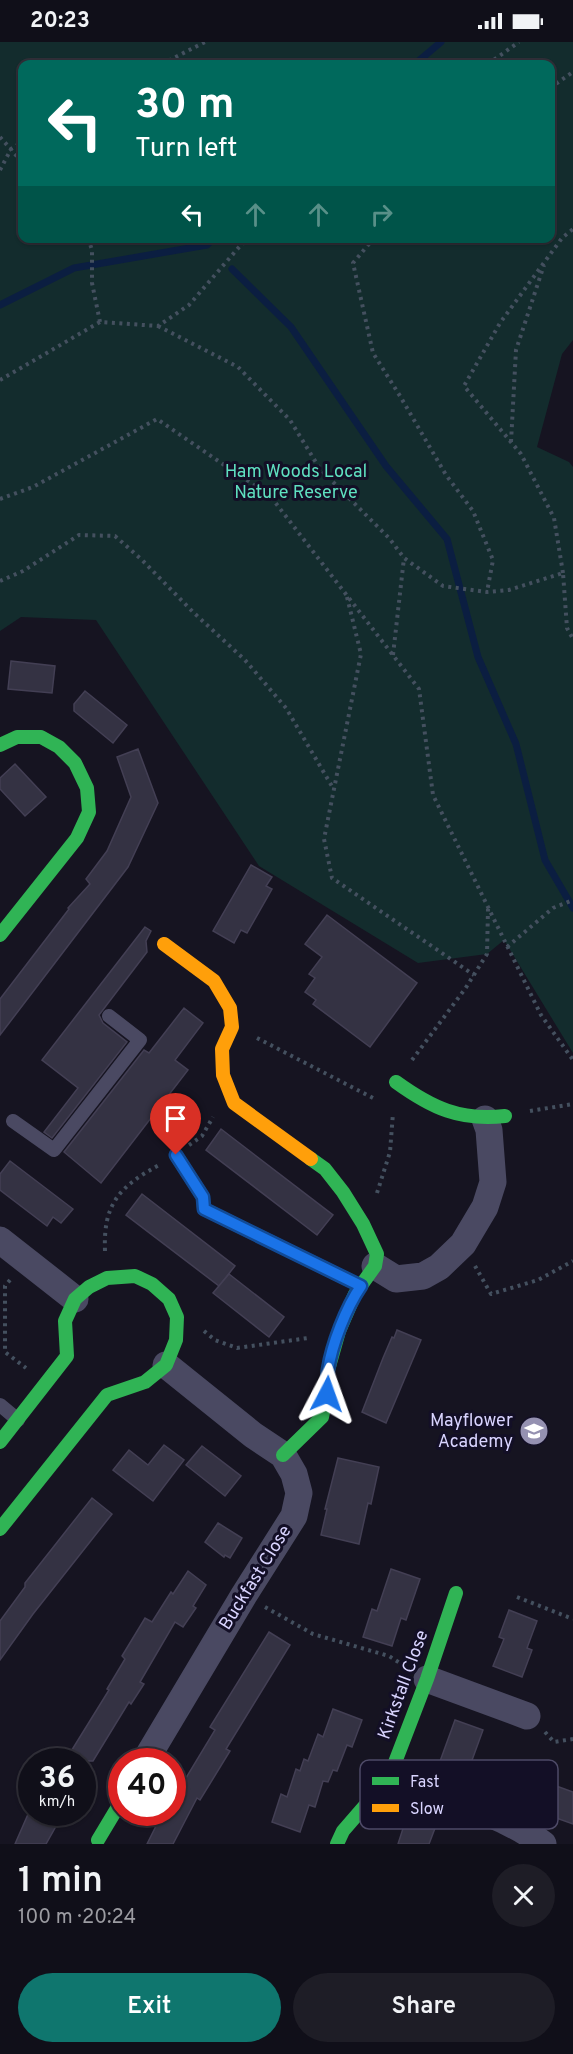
<!DOCTYPE html>
<html lang="en">
<head>
<meta charset="utf-8">
<style>
	:root { --surface:#100f19; --page:#1e1d26; --text:#f1f3f6; --muted:#9c9ca2; --line:#302f38; --accent:#0f766e }
	body { margin:0; font-family:Overpass,sans-serif; background:var(--page); color:var(--text); height:100vh; display:flex; flex-direction:column; font-size:22px; white-space:nowrap }
	* { box-sizing:border-box; margin:0 }
	p { font-size:20px; color:var(--muted) }
	.icon { flex:none; width:33px; height:33px; fill:none; stroke:currentColor; stroke-width:2; stroke-linecap:round; stroke-linejoin:round }
	.map { position:relative; height:1802px; overflow:hidden }
	.drawer { display:flex; flex-direction:column; background:var(--surface); flex:1 }
	.drawer>* { flex:none }
	.hud { position:absolute; left:18px; top:18px; width:537px; height:183px; border-radius:12px; box-shadow:0 2px 4px #0004,0 0 0 2px var(--line); background:#00695c; color:#fff; overflow:hidden }
	.speed { position:absolute; left:18px; top:1706px; display:flex; gap:12px; font-size:30px; font-weight:700; text-align:center }
	.speed>* { display:grid; place-content:center; width:78px; height:78px; border-radius:50%; background:var(--surface); box-shadow:0 2px 4px #0004,0 0 0 2px var(--line); line-height:1 }
	.speed small { font-size:15px; font-weight:400 }
	.speed .limit { border:9px solid #d22; background:#fff; color:#111 }
	.pin { position:absolute; display:grid; place-items:center; width:51px; height:51px; color:#fff; margin:-62px -26px; border-radius:50% 50% 50% 0; rotate:-45deg; box-shadow:0 0 6px #0007 }
	.pin .icon { rotate:45deg }
	.me { position:absolute; width:66px; margin:-33px; rotate:4deg; stroke-linejoin:round; filter:drop-shadow(0 0 4px #0008) }
	.turn { display:flex; align-items:center; gap:21px; height:126px; padding:0 18px; font-size:27px }
	.turn .icon { width:78px; height:78px; stroke-width:2.5 }
	.turn b { display:block; font-size:42px; line-height:51px }
	.lanes { display:flex; align-items:center; height:57px; padding:0 18px; background:#0003; justify-content:center; gap:30px; direction:ltr }
	.lanes .off { opacity:.35 }
	.round { display:grid; place-items:center; flex:none; width:63px; height:63px; border-radius:32px; background:var(--page) }
	.head { display:flex; align-items:center; justify-content:space-between; height:102px; padding:0 18px }
	h1 { font-size:36px; font-weight:600; line-height:45px }
	.button { display:flex; gap:12px; margin-top:auto; padding:12px 18px }
	.button a { flex:1; height:69px; border-radius:36px; background:var(--accent); color:#fff; font-size:24px; font-weight:600; line-height:69px; text-align:center }
	.button a+a { background:var(--page); color:var(--text) }
	.status { display:flex; justify-content:space-between; align-items:center; height:42px; padding:0 30px; background:var(--surface); direction:ltr }
	.status svg { height:16px; fill:currentColor }
	.map>svg:first-child { display:block }
	.green { fill:#132c2d; fill-rule:evenodd }
	.lines { fill:none; stroke-linecap:round; stroke-linejoin:round }
	.stream { stroke:#0b1e41; stroke-width:7 }
	.building { fill:#343243; stroke:#433f54; stroke-width:1.5 }
	.path { stroke:#44505f; stroke-width:4; stroke-dasharray:3 4.5; stroke-linecap:butt }
	.lane { stroke:#4a4962; stroke-width:14 }
	.street { stroke:#4a4962; stroke-width:27 }
	.fast { stroke:#30b455; stroke-width:14 }
	.slow { stroke:#ff9f0a; stroke-width:14 }
	.route-casing { stroke:#114b97; stroke-width:15 }
	.route { stroke:#1a73e8; stroke-width:10 }
	.labels { text-anchor:middle; dominant-baseline:central; stroke-width:6; stroke-linejoin:round; paint-order:stroke }
	.park-label { font-size:18px; fill:#5fe0c0; stroke:#130f26 }
	.poi-label { font-size:18px; fill:#d9d4ff; stroke:#130f26; text-anchor:end }
	.street-label { font-size:18px; fill:#d9d4ff; stroke:#130f26 }
	.key { fill:#130f26; stroke:#4e4a67; stroke-width:1.5 }
	.key-label { font-size:16px; fill:#d9d4ff }
</style>
</head>
<body>
<div class="status"><b>20:23</b><svg viewBox="0 0 49 12"><path d="M0 12V9h3v3zM5 12V6h3v6zM10 12V3h3v9zM15 12V0h3v12zM26 1h20v11H26zM47 4h2v5h-2z"/></svg></div>
<div class="map">
<svg width="573" height="1802" viewBox="0 0 573 1802">
	<rect width="100%" height="100%" fill="#161421"/>
	<path class="green" d="M0 0H573V298L562 312 537 405 569 420 573 425V1011L504 898 487 912 418 921 259 824 96 578 21 575 0 589ZM22 22H550V196H22Z"/>
	<g class="lines">
		<g class="stream">
			<path d="M415 22 441 0"/>
			<path d="M232 227 291 285 386 424 447 497 478 615 516 702 545 818 573 866"/>
			<path d="M0 263 74 226 207 203 214 196"/>
		</g>
	</g>
	<g class="building">
		<path d="M11 619 55 624 52 651 8 647Z"/>
		<path d="M85 649 127 683 113 701 74 669V662Z"/>
		<path d="M138 707 158 761 128 825 0 993V957L69 867 68 866 90 842 86 837 107 809 131 755 117 715Z"/>
		<path d="M15 722 46 755 25 774 0 747V736Z"/>
		<path d="M251 823 272 835 266 844 272 847 247 891 241 888 234 901 213 889Z"/>
		<path d="M327 873 417 941 370 1005 313 962 316 958 305 950 315 936 309 932 322 915 305 902Z"/>
		<path d="M145 885 151 889 146 899 147 910 99 973 103 981 127 1000 52 1096 44 1090 78 1046 42 1018Z"/>
		<path d="M184 966 203 981 175 1018 188 1028 101 1141 64 1110 144 1008 149 1011Z"/>
		<path d="M221 1087 333 1173 317 1193 206 1108Z"/>
		<path d="M10 1119 73 1167 61 1181 53 1175 47 1184 0 1148V1132Z"/>
		<path d="M142 1152 235 1224 219 1244 126 1173Z"/>
		<path d="M229 1232 284 1275 269 1295 213 1251Z"/>
		<path d="M397 1288 421 1298 386 1381 362 1370 383 1316 392 1295 394 1296Z"/>
		<path d="M164 1403 184 1418 153 1459 113 1428 129 1408 148 1423Z"/>
		<path d="M202 1404 241 1434 225 1454 186 1423Z"/>
		<path d="M338 1416 379 1425 371 1462 368 1461 359 1502 321 1493 327 1467H325Z"/>
		<path d="M92 1456 112 1472 33 1572 0 1618V1579L25 1545V1541Z"/>
		<path d="M218 1481 242 1496 230 1516 225 1513 224 1515 205 1500Z"/>
		<path d="M391 1527 420 1537 406 1578 401 1576 392 1604 363 1595 372 1567 377 1569Z"/>
		<path d="M188 1529 206 1543 193 1564 196 1566 183 1585 175 1580 140 1640 144 1642 131 1662 129 1660 93 1719H65L109 1648 107 1647 125 1617 122 1614 145 1576 152 1580 171 1550 173 1552Z"/>
		<path d="M509 1568 537 1579 527 1606 532 1608 522 1635 493 1624 504 1597 499 1595Z"/>
		<path d="M269 1590 290 1603 226 1707 230 1709 200 1758 197 1756 173 1802H147L163 1770H172V1759L215 1688 210 1685Z"/>
		<path d="M333 1667 362 1678 352 1705 347 1703 337 1729 333 1728 328 1740 323 1739 315 1765 309 1763 300 1790 272 1780 281 1752 287 1755 296 1727 300 1729 304 1717 308 1719 318 1692 323 1695Z"/>
		<path d="M455 1678 483 1688 463 1743 435 1733Z"/>
		<path d="M511 1723 541 1734 540 1738 573 1750V1782L548 1773 550 1769 501 1752Z"/>
		<path d="M29 1770H64L46 1802H15Z"/>
		<path d="M408 1771 437 1781 429 1802H398Z"/>
	</g>
	<g class="lines">
		<g class="path">
			<path d="M162 22 205 0"/>
			<path d="M488 22 519 0"/>
			<path d="M550 46 573 30"/>
			<path d="M0 95 22 120"/>
			<path d="M0 128 11 107 22 100"/>
			<path d="M88 196 92 208V241L100 280"/>
			<path d="M374 196 353 221 373 311 400 354 446 433 473 469 493 518 487 550"/>
			<path d="M158 284 238 325 290 378 320 427 389 496 404 516 443 544 487 550 509 548 563 531 567 586 573 597"/>
			<path d="M0 338 100 280 158 284 189 263 240 204 250 196"/>
			<path d="M511 400 516 308 544 223"/>
			<path d="M0 457 33 445 157 377 271 455 419 647 433 753 541 973 573 1018"/>
			<path d="M563 531 554 476 521 412 464 344 500 281 562 196 573 187"/>
			<path d="M0 539 23 529 79 493 115 494 142 518 194 571 245 618 286 666 333 746"/>
			<path d="M347 555 361 612 324 797 332 836 474 933"/>
			<path d="M393 613 404 516"/>
			<path d="M507 905 553 866 573 858"/>
			<path d="M257 996 373 1056"/>
			<path d="M412 1018 465 947 487 912 488 867"/>
			<path d="M530 1069 573 1062"/>
			<path d="M189 1103 202 1094 213 1075"/>
			<path d="M377 1151 390 1110 393 1071"/>
			<path d="M105 1209C103 1161 120 1144 161 1122"/>
			<path d="M475 1224 491 1252 538 1238 573 1219"/>
			<path d="M10 1238 5 1244V1310L26 1326"/>
			<path d="M204 1289 215 1298 237 1306 308 1296"/>
			<path d="M517 1555 573 1577"/>
			<path d="M265 1565 313 1592 389 1614 403 1623"/>
			<path d="M545 1690 554 1700 573 1697"/>
		</g>
		<g class="lane">
			<path d="M13 1079 54 1108 140 998 109 974"/>
			<path d="M176 1113 203 1155 204 1167 361 1244"/>
			<path d="M0 1363 18 1378"/>
		</g>
		<g class="street">
			<path d="M0 1198 75 1257"/>
			<path d="M375 1224 396 1237 423 1234 439 1225 463 1202 485 1165 493 1140 489 1088 485 1077"/>
			<path d="M427 1637 527 1674"/>
			<path d="M145 1719 244 1553 294 1474 299 1451 294 1432 283 1413 253 1393 166 1323"/>
			<path d="M389 1736C437 1753 504 1771 543 1802"/>
		</g>
		<g class="fast">
			<path d="M0 703 17 695H41L59 705 75 721 87 746 89 770 77 796 0 893"/>
			<path d="M396 1040C432 1066 460 1079 505 1074"/>
			<path d="M0 1400 67 1314 65 1279 75 1257 89 1245 107 1236 135 1234 152 1242 169 1257 177 1275 176 1298 166 1323 145 1340 107 1353 0 1487"/>
			<path d="M283 1413 322 1375 327 1351 328 1328 339 1289 355 1252 375 1224 377 1212 363 1182 343 1150 325 1127 311 1117"/>
			<path d="M98 1798 122 1758"/>
			<path d="M337 1802 343 1789 389 1736 427 1637 456 1551"/>
		</g>
		<path class="slow" d="M164 902 214 939 230 966 232 985 222 1007 223 1033 234 1061 311 1117"/>
	</g>
	<g class="lines">
		<g class="route-casing">
			<path id="route" d="M176 1113 203 1155 204 1167 361 1244C346 1266 332 1302 328 1328 327 1335 328 1344 327 1352"/>
		</g>
		<use href="#route" class="route"/>
	</g>
	<defs>
		<g id="school-disc" transform="scale(1.5)"><circle r="9.5" fill="#9591b1" stroke="#130f26"/><path d="M0-5L7-2L0 1L-7-2ZM-4 1L0 2.5L4 1V4Q0 6-4 4Z" fill="#fff"/></g>
	</defs>
	<g fill-rule="evenodd">
		<use href="#school-disc" x="534" y="1389"/>
	</g>
	<g class="labels">
		<g class="park-label">
			<text x="296" y="430">Ham Woods Local<tspan x="296" dy="21">Nature Reserve</tspan></text>
		</g>
		<g class="poi-label">
			<text x="513" y="1379">Mayflower<tspan x="513" dy="21">Academy</tspan></text>
		</g>
		<g class="street-label">
			<text transform="translate(256 1536) rotate(-58)">Buckfast Close</text>
			<text transform="translate(404 1643) rotate(-70)">Kirkstall Close</text>
		</g>
	</g>
	<rect x="360" y="1718" width="198" height="69" rx="9" class="key"/>
	<rect x="372" y="1735" width="27" height="8" fill="#30b455"/>
	<rect x="372" y="1762" width="27" height="8" fill="#ff9f0a"/>
	<g class="key-label">
		<text x="410" y="1745">Fast</text>
		<text x="410" y="1772">Slow</text>
	</g>
</svg>
<div class="speed"><div>36<small>km/h</small></div><div class="limit">40</div></div>
<div class="pin" style="left:176px;top:1113px;background:#d93025"><svg class="icon" aria-label="arrive" viewBox="0 0 24 24"><path d="M6 21V4h12l-3 4 3 4H6"/></svg></div>
<svg class="me" style="left:327px;top:1352px" viewBox="-20 -20 40 40"><path d="M0-17L14 15 0 8-14 15z" fill="#1a73e8" stroke="#fff" stroke-width="4"/></svg>
<div class="hud">
<div class="turn"><svg class="icon" aria-label="left" viewBox="0 0 24 24"><path d="M17 20v-9H6M10 6l-5 5 5 5"/></svg><div><b>30 m</b>Turn left</div></div>
<div class="lanes"><svg class="icon" aria-label="left" viewBox="0 0 24 24"><path d="M17 20v-9H6M10 6l-5 5 5 5"/></svg><svg class="icon off" aria-label="ahead" viewBox="0 0 24 24"><path d="M12 20V5M6 11l6-6 6 6"/></svg><svg class="icon off" aria-label="ahead" viewBox="0 0 24 24"><path d="M12 20V5M6 11l6-6 6 6"/></svg><svg class="icon off" aria-label="right" viewBox="0 0 24 24"><path d="M7 20v-9h11M14 6l5 5-5 5"/></svg></div>
</div>
</div>
<section class="drawer">
<div class="head"><div><h1>1 min</h1><p>100 m · 20:24</p></div><a class="round"><svg class="icon" aria-label="close" viewBox="0 0 24 24"><path d="M6 6l12 12M18 6L6 18"/></svg></a></div>
<div class="button"><a>Exit</a><a>Share</a></div>
</section>
</body>
</html>
